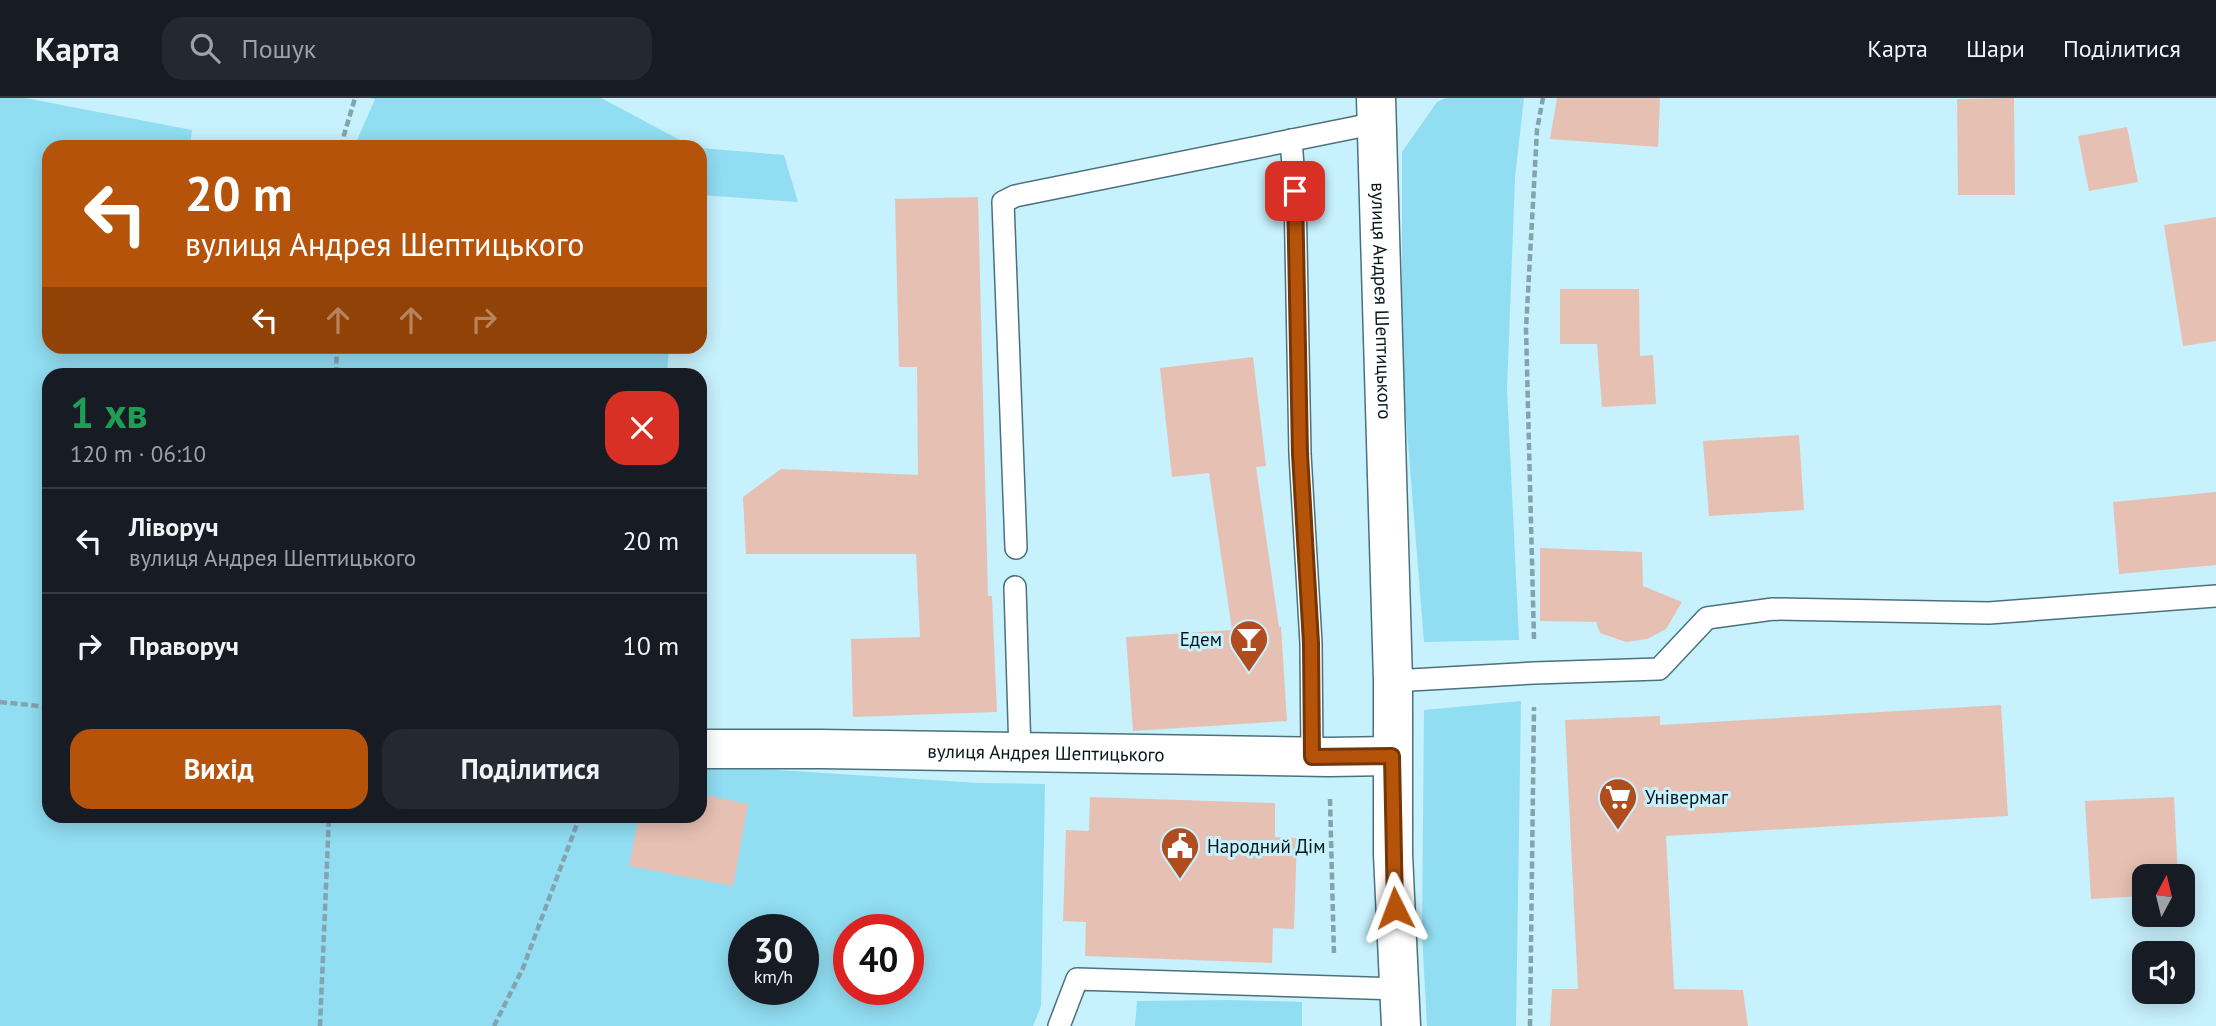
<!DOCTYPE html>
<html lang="uk">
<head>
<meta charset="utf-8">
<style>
	:root { --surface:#171b24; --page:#242831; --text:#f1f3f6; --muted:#9ea1a6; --line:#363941; --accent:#b45309 }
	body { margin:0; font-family:"PT Sans",sans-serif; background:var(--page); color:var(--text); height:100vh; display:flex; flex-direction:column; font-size:26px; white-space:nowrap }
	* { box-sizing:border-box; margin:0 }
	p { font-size:23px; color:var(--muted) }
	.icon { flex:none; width:38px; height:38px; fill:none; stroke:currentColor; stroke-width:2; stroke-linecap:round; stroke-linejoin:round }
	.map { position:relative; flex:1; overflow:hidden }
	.panel { position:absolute; left:42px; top:270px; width:665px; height:455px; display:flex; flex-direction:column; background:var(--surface); border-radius:21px; box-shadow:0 4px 18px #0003 }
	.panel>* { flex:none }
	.guide { position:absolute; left:42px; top:42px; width:665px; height:214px; border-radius:21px; box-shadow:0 4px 18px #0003; background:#b45309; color:#fff; overflow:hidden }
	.needle { width:46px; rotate:7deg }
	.controls { position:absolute; left:2132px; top:766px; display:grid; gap:14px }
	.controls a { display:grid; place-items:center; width:63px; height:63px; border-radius:14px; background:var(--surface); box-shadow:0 4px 18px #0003; font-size:35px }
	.speed { position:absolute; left:728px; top:816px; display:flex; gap:14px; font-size:35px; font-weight:700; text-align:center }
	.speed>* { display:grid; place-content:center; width:91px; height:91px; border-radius:50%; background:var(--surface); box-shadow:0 4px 18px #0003; line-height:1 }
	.speed small { font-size:18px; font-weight:400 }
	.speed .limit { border:10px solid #d22; background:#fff; color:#111 }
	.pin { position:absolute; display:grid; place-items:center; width:60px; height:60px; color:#fff; margin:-30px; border-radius:14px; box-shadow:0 4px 10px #0006 }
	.me { position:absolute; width:77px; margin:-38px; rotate:357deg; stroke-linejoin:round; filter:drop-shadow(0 0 5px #0008) }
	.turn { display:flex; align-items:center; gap:24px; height:147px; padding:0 28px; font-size:32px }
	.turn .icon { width:91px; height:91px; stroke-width:2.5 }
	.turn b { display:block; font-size:49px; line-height:60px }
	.lanes { display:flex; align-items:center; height:66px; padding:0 28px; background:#0003; justify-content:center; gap:35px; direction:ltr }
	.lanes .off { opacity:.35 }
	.round { display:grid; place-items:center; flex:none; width:74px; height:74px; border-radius:21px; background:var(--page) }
	.summary { display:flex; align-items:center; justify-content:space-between; height:119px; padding:0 28px }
	h1 { font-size:42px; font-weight:800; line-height:52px; color:#1e9e55 }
	.primary-button { display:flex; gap:14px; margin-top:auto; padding:14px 28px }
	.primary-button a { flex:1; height:80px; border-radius:21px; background:var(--accent); color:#fff; font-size:28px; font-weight:800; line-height:80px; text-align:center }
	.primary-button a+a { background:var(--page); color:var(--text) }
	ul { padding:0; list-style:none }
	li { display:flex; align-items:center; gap:21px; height:105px; padding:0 28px; border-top:2px solid var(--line) }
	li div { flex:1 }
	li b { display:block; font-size:26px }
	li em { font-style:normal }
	header { display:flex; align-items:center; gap:42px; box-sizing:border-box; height:98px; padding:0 35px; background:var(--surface); border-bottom:2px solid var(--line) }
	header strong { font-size:33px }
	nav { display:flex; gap:38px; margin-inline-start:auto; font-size:24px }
	.search { width:490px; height:63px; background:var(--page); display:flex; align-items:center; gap:18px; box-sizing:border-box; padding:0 24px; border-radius:21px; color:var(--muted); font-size:26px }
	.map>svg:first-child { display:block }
	.green { fill:#91ddf1; fill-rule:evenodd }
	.building { fill:#e6c1b3 }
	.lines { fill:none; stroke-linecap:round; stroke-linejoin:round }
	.lane-casing { stroke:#4b717c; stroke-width:24 }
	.street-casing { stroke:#4b717c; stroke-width:41 }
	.secondary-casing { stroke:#4b717c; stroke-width:41 }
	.path { stroke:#83a3ad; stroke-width:4.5; stroke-dasharray:7 3.5; stroke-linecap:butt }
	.lane { stroke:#fff; stroke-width:21 }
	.street { stroke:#fff; stroke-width:38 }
	.secondary { stroke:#fff; stroke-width:38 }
	.route-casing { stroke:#753606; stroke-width:18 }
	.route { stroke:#b45309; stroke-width:12 }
	.labels { text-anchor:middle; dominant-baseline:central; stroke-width:6; stroke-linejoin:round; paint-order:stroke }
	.street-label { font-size:19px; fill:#07171b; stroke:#c7f1fd }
	.poi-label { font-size:19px; fill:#07171b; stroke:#c7f1fd; text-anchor:start }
</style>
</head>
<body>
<header>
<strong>Карта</strong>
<div class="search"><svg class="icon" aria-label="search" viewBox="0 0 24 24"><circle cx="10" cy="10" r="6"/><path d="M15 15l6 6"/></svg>Пошук</div>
<nav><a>Карта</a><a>Шари</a><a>Поділитися</a></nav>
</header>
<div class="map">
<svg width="2216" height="928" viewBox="0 0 2216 928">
	<rect width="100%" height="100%" fill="#c7f1fd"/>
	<g class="green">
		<path d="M0 0H25L192 32 190 49H49V248L669 249 667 276H49V718H700V667L978 685 1045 686 1041 908 1033 928H0ZM744 831H803V891H744ZM849 831H908V891H849Z"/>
		<path d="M370 0H601L693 49H354L375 1Z"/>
		<path d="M1446 0H1524L1515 79 1507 291 1519 542 1424 544 1402 270V54L1437 4Z"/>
		<path d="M700 50 784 57 798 104 700 97Z"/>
		<path d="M1521 603 1516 928H1427L1422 835 1424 612Z"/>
		<path d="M1230 902 1302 904V928H1135L1137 903Z"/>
	</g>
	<g class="building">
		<path d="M1557 0H1660L1658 49 1550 41Z"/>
		<path d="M2014 0 2015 97H1958L1957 1Z"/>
		<path d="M2127 29 2138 84 2089 93 2078 38Z"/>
		<path d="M978 99 988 498H992L997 614 853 619 851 541 920 539 916 456H746L743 399 781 371 918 377 917 269H899L895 101Z"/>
		<path d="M2216 119V243L2183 248 2164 127Z"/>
		<path d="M1560 191H1639L1640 258 1653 257 1656 306 1602 309 1597 246H1560Z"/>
		<path d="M1253 259 1266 368 1256 369 1279 529H1281L1287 623 1133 633 1126 539 1232 532 1209 375 1172 379 1160 270Z"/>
		<path d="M1799 337 1804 412 1709 418 1703 343Z"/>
		<path d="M2216 394V467L2119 476 2113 404Z"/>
		<path d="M1540 450 1642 454 1643 488 1682 504 1666 531 1647 541 1626 544 1600 535 1596 524 1540 523Z"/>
		<path d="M2001 607 2008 718 1666 738 1674 891 1743 892 1748 928H1550L1552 891H1578L1565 622 1660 618V627Z"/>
		<path d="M700 696 748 706 733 788 629 768 639 718H700Z"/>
		<path d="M1090 699 1275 705V739L1297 740 1294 831 1273 830 1272 865 1085 858 1086 824 1063 823 1066 732 1089 733Z"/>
		<path d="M2174 699 2178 779H2144V798L2091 801 2085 703Z"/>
	</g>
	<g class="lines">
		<g class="lane-casing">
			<g id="lane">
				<path d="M1291 42 1295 93 1300 356 1311 545 1312 659"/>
				<path d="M1016 450 1003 104 1015 98 1377 25"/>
				<path d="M1015 489 1020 655"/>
				<path d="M1393 583 1534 575 1659 571 1707 520 1773 511 1989 515 2216 498"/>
				<path d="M1059 928 1077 881 1399 891"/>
			</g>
		</g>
		<g class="street-casing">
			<g id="street">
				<path id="s1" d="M700 651H820L1329 659 1392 658"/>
			</g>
		</g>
		<g class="secondary-casing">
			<g id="secondary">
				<path id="s2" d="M1376 0 1393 583V756L1401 928"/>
			</g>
		</g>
		<g class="path">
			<path d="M343 49 344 37 355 0"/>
			<path d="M336 276 337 248"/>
			<path d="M1534 541 1526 231 1537 32 1543 0"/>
			<path d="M0 604 49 609"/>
			<path d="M1330 701 1334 857"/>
			<path d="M320 928 329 718"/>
			<path d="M494 928 523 870 580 718"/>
			<path d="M1530 928 1534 609"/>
		</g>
		<use href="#lane" class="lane"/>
		<use href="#street" class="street"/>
		<use href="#secondary" class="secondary"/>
	</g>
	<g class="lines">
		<g class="route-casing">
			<path id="route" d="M1295 93 1300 356 1311 545 1312 659 1392 658 1395 810"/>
		</g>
		<use href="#route" class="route"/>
	</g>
	<defs>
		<g id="bar-pin" transform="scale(2.0125)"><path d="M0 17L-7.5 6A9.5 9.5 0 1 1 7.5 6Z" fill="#b14c1e" stroke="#c7f1fd"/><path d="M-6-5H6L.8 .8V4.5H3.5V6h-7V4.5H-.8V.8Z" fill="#fff"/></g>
		<g id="supermarket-pin" transform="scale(2.0125)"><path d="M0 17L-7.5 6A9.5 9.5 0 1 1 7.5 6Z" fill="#b14c1e" stroke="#c7f1fd"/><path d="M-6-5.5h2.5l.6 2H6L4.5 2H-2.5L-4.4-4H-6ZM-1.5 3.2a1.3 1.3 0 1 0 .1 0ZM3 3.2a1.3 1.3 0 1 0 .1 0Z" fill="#fff"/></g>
		<g id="civic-pin" transform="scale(2.0125)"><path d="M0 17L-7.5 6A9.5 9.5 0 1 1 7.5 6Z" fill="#b14c1e" stroke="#c7f1fd"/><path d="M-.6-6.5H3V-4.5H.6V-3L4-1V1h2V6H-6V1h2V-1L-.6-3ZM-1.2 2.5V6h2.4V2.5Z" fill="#fff"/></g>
	</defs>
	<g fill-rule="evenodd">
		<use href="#bar-pin" x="1249" y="541"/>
		<use href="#supermarket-pin" x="1618" y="699"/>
		<use href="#civic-pin" x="1180" y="748"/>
	</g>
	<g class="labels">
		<g class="street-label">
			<text stroke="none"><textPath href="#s2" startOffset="203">вулиця Андрея Шептицького</textPath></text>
			<text stroke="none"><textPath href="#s1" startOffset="346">вулиця Андрея Шептицького</textPath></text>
		</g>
		<g class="poi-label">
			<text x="1222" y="541" text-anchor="end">Едем</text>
			<text x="1645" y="699">Універмаг</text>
			<text x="1207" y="748">Народний Дім</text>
		</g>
	</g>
</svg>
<div class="controls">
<a><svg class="needle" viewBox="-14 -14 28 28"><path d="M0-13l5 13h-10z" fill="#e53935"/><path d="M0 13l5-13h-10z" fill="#9ea1a6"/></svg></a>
<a><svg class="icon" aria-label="sound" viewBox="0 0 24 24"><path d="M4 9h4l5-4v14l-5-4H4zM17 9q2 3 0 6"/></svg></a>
</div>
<div class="speed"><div>30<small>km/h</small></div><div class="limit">40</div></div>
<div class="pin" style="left:1295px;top:93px;background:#d93025"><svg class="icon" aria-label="arrive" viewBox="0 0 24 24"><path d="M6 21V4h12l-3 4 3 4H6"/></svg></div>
<svg class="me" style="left:1395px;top:810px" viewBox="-20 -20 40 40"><path d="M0-17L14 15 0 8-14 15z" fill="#b45309" stroke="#fff" stroke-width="4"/></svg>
<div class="guide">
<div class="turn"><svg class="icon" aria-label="left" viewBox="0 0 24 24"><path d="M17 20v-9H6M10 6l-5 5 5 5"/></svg><div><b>20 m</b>вулиця Андрея Шептицького</div></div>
<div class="lanes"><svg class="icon" aria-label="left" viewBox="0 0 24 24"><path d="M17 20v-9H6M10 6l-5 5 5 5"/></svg><svg class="icon off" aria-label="ahead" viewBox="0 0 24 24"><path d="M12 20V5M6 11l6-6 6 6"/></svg><svg class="icon off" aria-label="ahead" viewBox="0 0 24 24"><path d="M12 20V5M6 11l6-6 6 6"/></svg><svg class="icon off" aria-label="right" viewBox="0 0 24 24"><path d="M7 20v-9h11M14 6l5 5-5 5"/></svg></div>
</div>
<section class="panel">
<div class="summary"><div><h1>1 хв</h1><p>120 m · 06:10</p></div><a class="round" style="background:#d93025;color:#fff"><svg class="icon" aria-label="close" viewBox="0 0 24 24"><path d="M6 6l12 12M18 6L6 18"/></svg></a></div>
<ul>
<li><svg class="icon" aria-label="left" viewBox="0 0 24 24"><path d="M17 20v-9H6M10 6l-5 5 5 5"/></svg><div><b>Ліворуч</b><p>вулиця Андрея Шептицького</p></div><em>20 m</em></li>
<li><svg class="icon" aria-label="right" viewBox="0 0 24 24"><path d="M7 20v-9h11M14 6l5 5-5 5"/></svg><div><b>Праворуч</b></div><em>10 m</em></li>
</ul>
<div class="primary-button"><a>Вихід</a><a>Поділитися</a></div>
</section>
</div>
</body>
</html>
